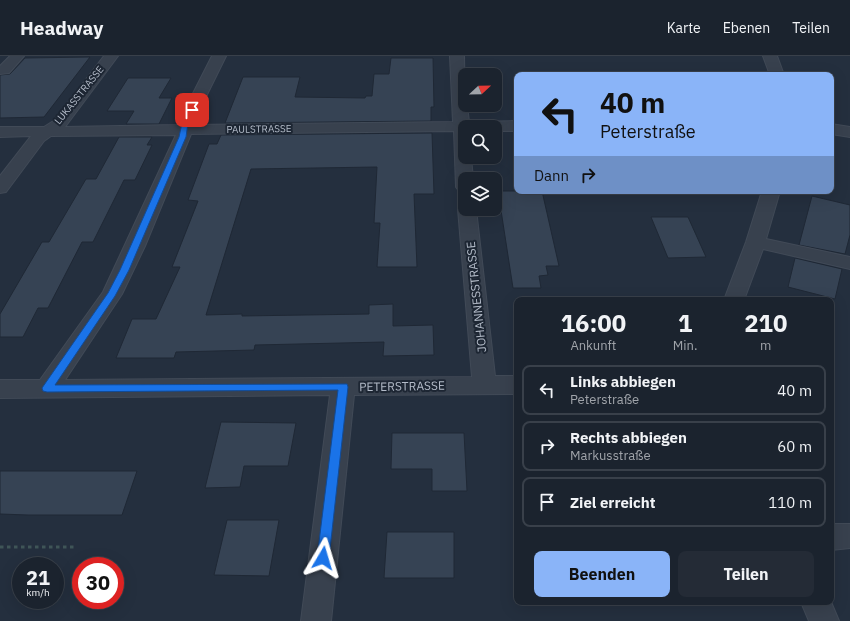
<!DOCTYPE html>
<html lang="de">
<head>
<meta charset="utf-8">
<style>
	:root { --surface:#1b232e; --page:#242b36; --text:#f1f3f6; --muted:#a0a4aa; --line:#39404a; --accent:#8ab4f8 }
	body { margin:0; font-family:"IBM Plex Sans",sans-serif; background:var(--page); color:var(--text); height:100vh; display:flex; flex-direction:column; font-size:15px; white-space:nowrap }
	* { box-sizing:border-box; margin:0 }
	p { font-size:13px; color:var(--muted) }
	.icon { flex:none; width:22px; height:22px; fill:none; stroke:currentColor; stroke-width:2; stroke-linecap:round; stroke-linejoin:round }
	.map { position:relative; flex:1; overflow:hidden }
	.details { position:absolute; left:514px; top:241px; width:320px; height:308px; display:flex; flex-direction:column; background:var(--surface); border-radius:8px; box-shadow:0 4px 16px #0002,0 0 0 1px var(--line) }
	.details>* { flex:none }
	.banner { position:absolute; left:514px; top:16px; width:320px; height:122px; border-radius:8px; box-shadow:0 4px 16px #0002,0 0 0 1px var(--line); background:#8ab4f8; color:#111; overflow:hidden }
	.needle { width:26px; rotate:68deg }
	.tools { position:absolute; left:458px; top:12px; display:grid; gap:8px }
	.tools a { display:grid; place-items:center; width:44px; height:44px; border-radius:8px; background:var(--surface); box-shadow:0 4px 16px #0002,0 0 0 1px var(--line); font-size:20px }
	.speed { position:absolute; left:12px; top:501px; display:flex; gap:8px; font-size:20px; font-weight:700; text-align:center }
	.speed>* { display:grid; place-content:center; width:52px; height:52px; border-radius:50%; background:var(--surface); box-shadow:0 4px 16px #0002,0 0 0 1px var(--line); line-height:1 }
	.speed small { font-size:10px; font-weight:400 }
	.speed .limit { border:6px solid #d22; background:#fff; color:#111 }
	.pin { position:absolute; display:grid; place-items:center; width:34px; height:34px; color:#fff; margin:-17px; border-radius:8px; box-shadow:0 2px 6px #0006 }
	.me { position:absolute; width:44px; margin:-22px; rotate:7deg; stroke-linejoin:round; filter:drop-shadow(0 0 3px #0008) }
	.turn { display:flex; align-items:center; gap:14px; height:84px; padding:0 20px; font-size:18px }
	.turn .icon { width:52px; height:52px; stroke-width:2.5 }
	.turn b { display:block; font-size:28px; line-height:34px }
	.then { display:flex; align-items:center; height:38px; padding:0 20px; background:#0003; gap:8px; font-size:15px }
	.eta { display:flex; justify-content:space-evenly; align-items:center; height:68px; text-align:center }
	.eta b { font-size:24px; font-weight:800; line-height:28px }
	.cta { display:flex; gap:8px; margin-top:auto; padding:8px 20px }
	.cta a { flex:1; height:46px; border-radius:8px; background:var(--accent); color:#111; font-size:16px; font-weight:800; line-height:46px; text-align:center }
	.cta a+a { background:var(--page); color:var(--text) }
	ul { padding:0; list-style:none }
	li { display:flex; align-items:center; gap:12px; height:50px; margin:0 8px 6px; padding:0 12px; border:2px solid var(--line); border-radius:8px }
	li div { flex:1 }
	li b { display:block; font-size:15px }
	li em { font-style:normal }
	header { display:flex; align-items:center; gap:24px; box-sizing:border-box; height:56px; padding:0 20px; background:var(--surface); border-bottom:1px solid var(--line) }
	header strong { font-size:19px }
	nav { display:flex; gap:22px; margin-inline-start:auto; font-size:14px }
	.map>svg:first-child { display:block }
	.building { fill:#364354; stroke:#1f2835 }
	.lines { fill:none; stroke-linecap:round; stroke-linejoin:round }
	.minor-casing { stroke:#414a57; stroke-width:2 }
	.path { stroke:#3f5557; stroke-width:3; stroke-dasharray:3.5 3.5; stroke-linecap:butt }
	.minor { fill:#38414e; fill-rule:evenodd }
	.route { fill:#1a73e8; stroke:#114b97 }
	.labels { text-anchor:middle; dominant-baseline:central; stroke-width:4; stroke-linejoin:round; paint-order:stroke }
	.far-street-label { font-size:10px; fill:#b4bcc9; stroke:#1d2633 }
	.street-label { font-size:12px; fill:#b4bcc9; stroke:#1d2633 }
</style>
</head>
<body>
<header>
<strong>Headway</strong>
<nav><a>Karte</a><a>Ebenen</a><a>Teilen</a></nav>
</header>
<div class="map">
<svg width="850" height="565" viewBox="0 0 850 565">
	<rect width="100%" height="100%" fill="#242f3e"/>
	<g class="building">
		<path d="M90 1 44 61 0 62V19L10 18 25 2Z"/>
		<path d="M391 2H433L434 51H431V65L225 67 243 21H300L295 41 365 42 366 40H372L374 18H389Z"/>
		<path d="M128 22H171L159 42H172L159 68H126L134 55H107Z"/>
		<path d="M432 77 434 138H414L417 211H377L380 167H374L377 111 251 113 206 259 242 258V260L369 258V249L393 248V270L433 269 434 299 383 300 384 286 255 289 254 294 176 296 174 302H116L132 263H156L180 211H172L198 145 188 144 209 88H217L221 79Z"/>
		<path d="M119 81H152L147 89H152L135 124H124L93 186H82L48 252H38L23 281H0V258L42 186H49L86 123H96Z"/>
		<path d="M498 135H542L559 210H546L548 219 539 220 541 232H513Z"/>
		<path d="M812 140 850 149V179L845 198 799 189Z"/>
		<path d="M651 161H688L706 201 668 202Z"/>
		<path d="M795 202 842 213 835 243 788 231Z"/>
		<path d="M221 366 296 367 288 410H244L240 431 205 432Z"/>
		<path d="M392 377H464L467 435H432V413H391Z"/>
		<path d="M0 415H137L122 459H28L0 458Z"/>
		<path d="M227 464H279L269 520 214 519Z"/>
		<path d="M387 476H454V522H384Z"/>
	</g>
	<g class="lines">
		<g class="minor-casing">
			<g id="minor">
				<path d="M10 0H24L9 17 0 18V10Z"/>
				<path d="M104 0H118L65 71 177 69 212 0H226L192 69 453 66 450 0H464L465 49H467L469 66 517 65V75H495V71H465V101H471L473 123H465V136L459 135 456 131 454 75 191 78 145 190 122 238 65 324 472 321 458 153 461 149 465 148V153H476L495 320H517V338L354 339 331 565H301L330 339 0 342V324H40L103 236 175 81 176 79 51 80 44 85 6 136 0 137V120L31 80 0 81V71H44L55 64Z"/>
				<path d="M763 0H777L784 19H770Z"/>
				<path d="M831 68 850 71V81L831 78Z"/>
				<path d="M762 135H780L766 183 850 201V213L763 193 744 244H724L746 186Z"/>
				<path d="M831 468H850V492L831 494Z"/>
				<path d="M801 546H831L839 565H809Z"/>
			</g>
		</g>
		<path class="path" d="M0 491H75"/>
		<use href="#minor" class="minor"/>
	</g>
	<path class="route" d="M190 52 195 54 188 67 186 81 129 214 115 240 55 329 347 328 348 331 329 502 327 506 323 508 319 506 317 502 338 334 47 336 43 335 42 332 108 237 120 214 179 81 182 67Z"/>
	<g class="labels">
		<g class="far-street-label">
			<text transform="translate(79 39) rotate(-51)">LUKASSTRASSE</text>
			<text transform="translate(259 73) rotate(-1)">PAULSTRASSE</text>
		</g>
		<g class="street-label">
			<text transform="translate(476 241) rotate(-96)">JOHANNESSTRASSE</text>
			<text transform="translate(402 330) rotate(-1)">PETERSTRASSE</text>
		</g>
	</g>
</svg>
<div class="tools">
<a><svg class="needle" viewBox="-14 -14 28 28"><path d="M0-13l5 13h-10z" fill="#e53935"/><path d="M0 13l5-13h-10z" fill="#a0a4aa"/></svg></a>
<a><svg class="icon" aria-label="search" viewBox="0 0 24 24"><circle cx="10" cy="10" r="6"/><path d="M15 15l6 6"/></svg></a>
<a><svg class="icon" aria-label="layers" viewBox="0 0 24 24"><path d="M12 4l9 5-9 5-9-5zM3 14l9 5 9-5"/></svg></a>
</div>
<div class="speed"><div>21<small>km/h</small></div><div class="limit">30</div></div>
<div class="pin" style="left:192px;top:54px;background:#d93025"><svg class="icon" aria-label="arrive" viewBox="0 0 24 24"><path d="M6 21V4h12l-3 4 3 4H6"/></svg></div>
<svg class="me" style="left:323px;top:502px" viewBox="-20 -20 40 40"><path d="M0-17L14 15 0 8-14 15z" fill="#1a73e8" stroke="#fff" stroke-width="4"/></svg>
<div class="banner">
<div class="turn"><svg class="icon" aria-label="left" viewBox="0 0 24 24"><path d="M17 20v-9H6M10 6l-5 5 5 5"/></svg><div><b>40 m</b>Peterstraße</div></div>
<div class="then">Dann<svg class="icon" aria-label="right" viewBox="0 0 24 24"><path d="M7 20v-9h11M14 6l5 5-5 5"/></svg></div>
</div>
<section class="details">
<div class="eta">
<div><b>16:00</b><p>Ankunft</p></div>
<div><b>1</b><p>Min.</p></div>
<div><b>210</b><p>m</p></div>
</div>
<ul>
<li><svg class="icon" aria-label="left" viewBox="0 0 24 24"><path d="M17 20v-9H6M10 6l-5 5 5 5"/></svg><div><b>Links abbiegen</b><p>Peterstraße</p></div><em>40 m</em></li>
<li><svg class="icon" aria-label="right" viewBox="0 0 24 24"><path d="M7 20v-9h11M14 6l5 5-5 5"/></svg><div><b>Rechts abbiegen</b><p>Markusstraße</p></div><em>60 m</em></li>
<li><svg class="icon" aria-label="arrive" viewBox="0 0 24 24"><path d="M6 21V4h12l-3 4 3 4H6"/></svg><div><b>Ziel erreicht</b></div><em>110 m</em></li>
</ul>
<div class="cta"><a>Beenden</a><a>Teilen</a></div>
</section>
</div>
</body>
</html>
